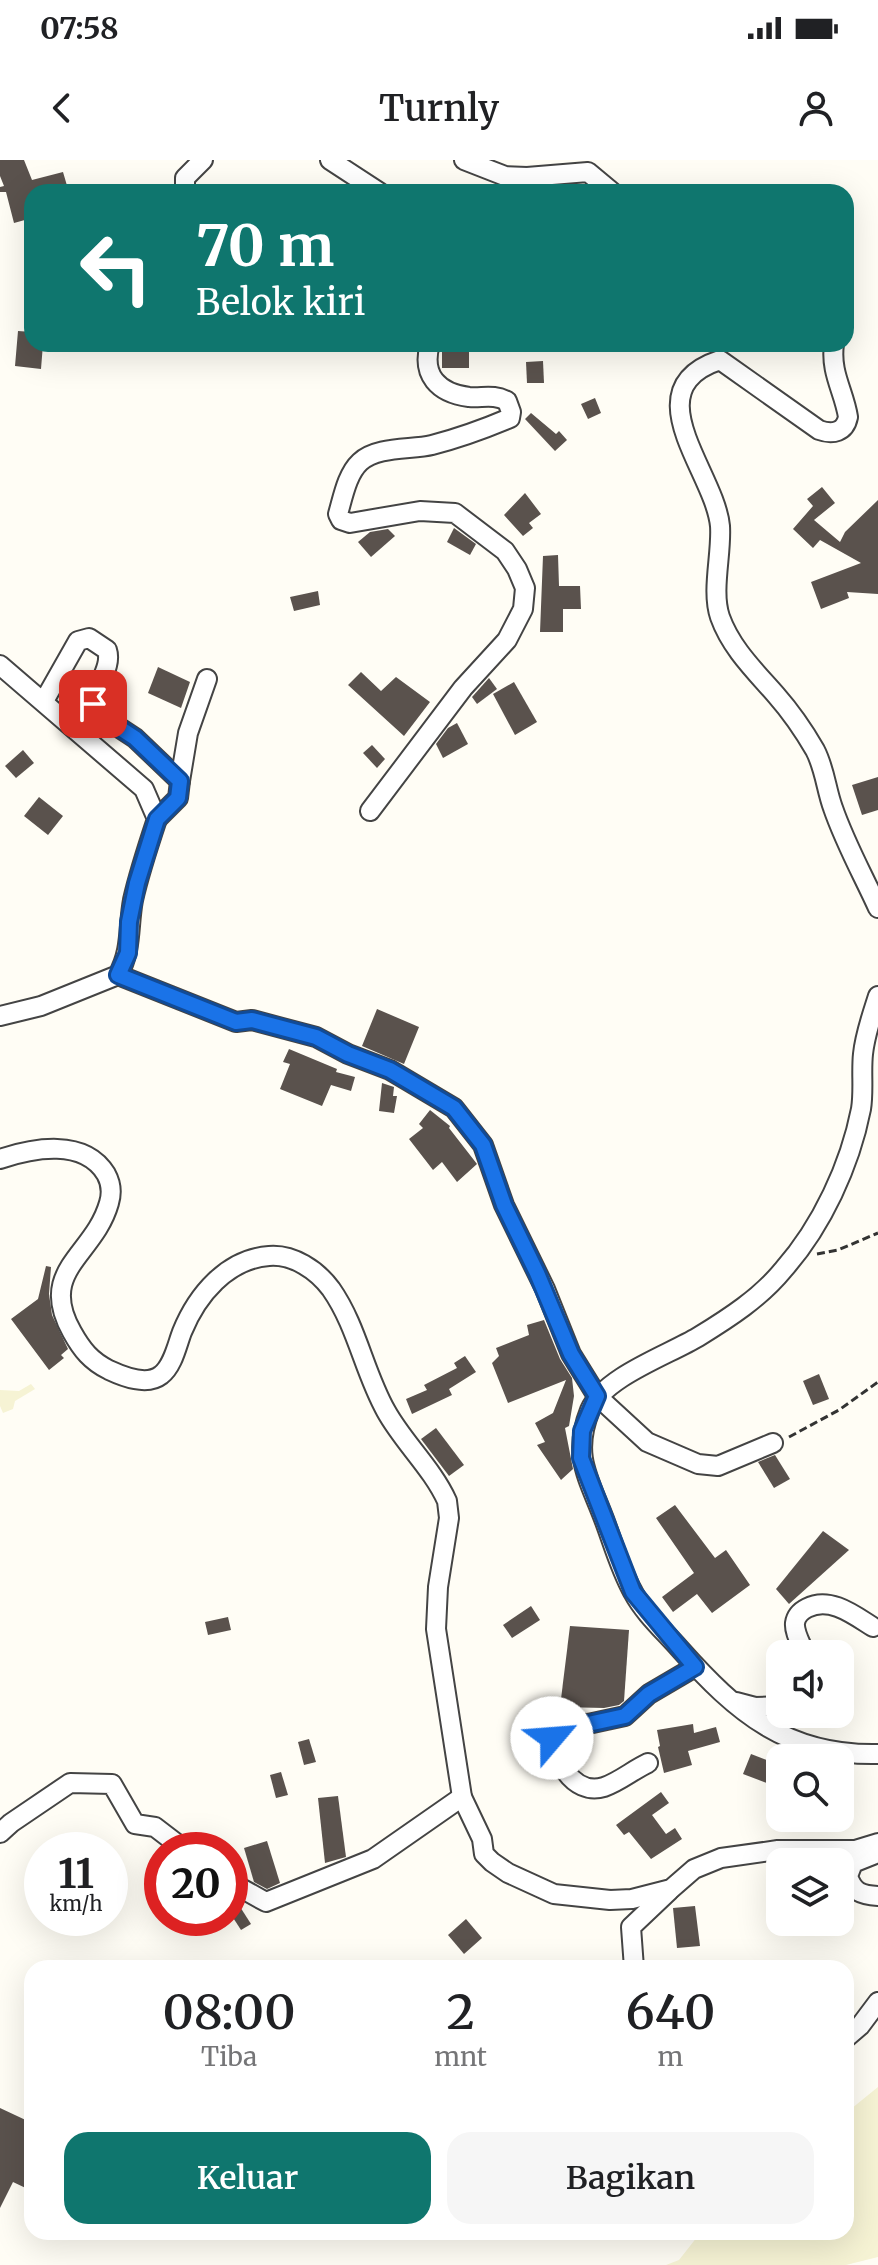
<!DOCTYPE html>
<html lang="id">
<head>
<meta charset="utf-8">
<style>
	:root { --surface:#fff; --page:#f6f6f6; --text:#202124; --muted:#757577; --accent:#0f766e }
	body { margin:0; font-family:Merriweather,serif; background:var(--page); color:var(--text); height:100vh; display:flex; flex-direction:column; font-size:30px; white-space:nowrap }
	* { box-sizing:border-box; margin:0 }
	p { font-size:26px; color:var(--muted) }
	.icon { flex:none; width:44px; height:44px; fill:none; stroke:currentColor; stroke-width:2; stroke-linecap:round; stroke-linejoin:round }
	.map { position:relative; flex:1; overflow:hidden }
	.sheet { position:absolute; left:24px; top:1800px; width:830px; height:280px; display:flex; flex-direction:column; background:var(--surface); border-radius:24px; box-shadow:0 8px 32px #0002 }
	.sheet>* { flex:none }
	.guide { position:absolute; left:24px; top:24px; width:830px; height:168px; border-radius:24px; box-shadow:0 8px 32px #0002; background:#0f766e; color:#fff; overflow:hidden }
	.buttons { position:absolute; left:766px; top:1480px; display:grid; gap:16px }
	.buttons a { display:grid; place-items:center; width:88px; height:88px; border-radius:16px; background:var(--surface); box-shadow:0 8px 32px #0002; font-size:40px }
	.speed { position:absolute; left:24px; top:1672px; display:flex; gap:16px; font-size:40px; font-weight:700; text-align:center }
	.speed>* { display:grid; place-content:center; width:104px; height:104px; border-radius:50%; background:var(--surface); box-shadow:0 8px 32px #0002; line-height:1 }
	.speed small { font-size:20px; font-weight:400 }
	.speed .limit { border:12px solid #d22; background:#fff; color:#111 }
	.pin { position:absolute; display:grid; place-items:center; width:68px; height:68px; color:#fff; margin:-34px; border-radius:16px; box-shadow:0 4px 12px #0006 }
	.me { position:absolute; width:88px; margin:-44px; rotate:63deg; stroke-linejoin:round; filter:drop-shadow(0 0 6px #0008) }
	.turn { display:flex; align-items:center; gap:28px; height:168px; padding:0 40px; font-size:36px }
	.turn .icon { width:104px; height:104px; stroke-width:2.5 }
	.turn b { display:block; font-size:56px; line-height:68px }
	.eta { display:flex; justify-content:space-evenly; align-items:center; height:136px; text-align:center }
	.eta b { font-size:48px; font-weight:600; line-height:56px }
	.cta { display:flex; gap:16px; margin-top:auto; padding:16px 40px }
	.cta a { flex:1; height:92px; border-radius:24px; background:var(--accent); color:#fff; font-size:32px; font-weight:600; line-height:92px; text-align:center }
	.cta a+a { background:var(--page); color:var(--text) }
	.status { display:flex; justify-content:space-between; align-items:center; height:56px; padding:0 40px; background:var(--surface); direction:ltr }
	.status svg { height:22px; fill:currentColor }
	header { display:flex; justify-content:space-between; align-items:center; height:104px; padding:0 40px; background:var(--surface); font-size:36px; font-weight:600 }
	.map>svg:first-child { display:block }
	.farmland { fill:#f6f3d4 }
	.building { fill:#5a524d }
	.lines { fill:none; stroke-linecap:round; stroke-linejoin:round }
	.minor-casing { stroke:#444; stroke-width:22 }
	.path { stroke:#333; stroke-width:3; stroke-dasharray:8 4; stroke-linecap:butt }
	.minor { stroke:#fff; stroke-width:18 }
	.route-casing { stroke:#114b97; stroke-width:20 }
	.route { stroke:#1a73e8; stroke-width:14 }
</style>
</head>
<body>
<div class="status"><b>07:58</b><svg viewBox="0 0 49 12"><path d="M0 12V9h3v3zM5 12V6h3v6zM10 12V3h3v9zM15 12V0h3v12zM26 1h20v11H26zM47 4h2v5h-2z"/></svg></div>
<header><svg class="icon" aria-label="back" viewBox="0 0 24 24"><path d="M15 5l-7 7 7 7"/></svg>Turnly<svg class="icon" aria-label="person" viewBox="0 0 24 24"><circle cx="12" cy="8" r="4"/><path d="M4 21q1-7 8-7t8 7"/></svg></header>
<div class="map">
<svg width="878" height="2105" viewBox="0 0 878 2105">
	<rect width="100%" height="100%" fill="#fffdf5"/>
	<g class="farmland">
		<path d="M31 1224 35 1229 15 1241 13 1249 3 1253 0 1246V1230L19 1231Z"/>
		<path d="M878 1927V2097L846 2105H666L679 2100 701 2072H846V1953Z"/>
	</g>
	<g class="building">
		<path d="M0 0H24L32 20 63 12 68 29 32 32V58L14 63 6 32H0V27L4 26 0 16Z"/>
		<path d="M18 171 32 172V184H43L41 209 15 206Z"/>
		<path d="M442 189 469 190V208H442Z"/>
		<path d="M543 201 544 223H527L526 202Z"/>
		<path d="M595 238 601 253 588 259 581 244Z"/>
		<path d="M531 253 556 274 559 271 567 280 555 291 525 259Z"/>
		<path d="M822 327 835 343 814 360 840 382 845 372 878 340V434L847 432 849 438 821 449 811 422 861 403 820 380 813 388 793 369 813 346 807 339Z"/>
		<path d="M525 333 541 354 529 363 533 368 523 376 504 355Z"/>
		<path d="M454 368 476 384 470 395 447 382Z"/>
		<path d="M388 369 395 376 371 397 358 382 370 372Z"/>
		<path d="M558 395 559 426H580L581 449H563V472H540L543 396Z"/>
		<path d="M318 431 320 445 294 451 290 437Z"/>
		<path d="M158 507 190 522 181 548 148 533Z"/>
		<path d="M361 512 381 531 396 517 430 542 404 576 348 525Z"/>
		<path d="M489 518 497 529 477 544 472 537Z"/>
		<path d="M514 522 537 562 515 575 493 534Z"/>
		<path d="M457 563 468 584 443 598 436 584 448 568Z"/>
		<path d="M372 585 385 599 377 608 363 593Z"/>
		<path d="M23 590 34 603 16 618 5 606Z"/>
		<path d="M878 617V650L862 655 852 625Z"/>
		<path d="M39 637 63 656 48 675 24 656Z"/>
		<path d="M377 849 419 867 404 904 362 886Z"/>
		<path d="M289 889 337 909 336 912 355 917 351 931 331 925 322 946 280 929 290 904 283 902Z"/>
		<path d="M382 923 394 927 393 936H397L394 953 379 951Z"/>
		<path d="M430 950 450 966 449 968 477 1004 457 1022 442 1002 433 1010 409 979 423 968 419 964Z"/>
		<path d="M46 1106 51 1107 49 1134 52 1155 68 1189 61 1195 64 1198 49 1210 11 1159 38 1139Z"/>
		<path d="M544 1160 560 1199 572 1218 574 1236 569 1266 565 1268 573 1309 561 1320 537 1285 545 1282 535 1263 553 1253 566 1220 508 1243 492 1203 499 1196 496 1188 529 1175 527 1165Z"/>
		<path d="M465 1196 476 1212 449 1229 452 1235 412 1254 406 1239 427 1230 424 1225 457 1208 454 1203Z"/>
		<path d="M819 1214 829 1239 813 1245 803 1221Z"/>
		<path d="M436 1268 464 1305 449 1316 421 1279Z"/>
		<path d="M775 1295 790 1319 774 1328 758 1302Z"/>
		<path d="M675 1345 715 1398 726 1390 750 1425 712 1453 697 1434 673 1452 662 1437 694 1413 656 1358Z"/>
		<path d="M823 1371 849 1390 789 1444 776 1429Z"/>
		<path d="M531 1446 540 1460 512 1478 503 1465Z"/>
		<path d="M228 1457 231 1470 208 1475 205 1462Z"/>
		<path d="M570 1466 629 1470 624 1541 619 1545 604 1548 560 1547Z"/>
		<path d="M693 1564 694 1573 716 1567 720 1582 688 1591 692 1605 664 1613 658 1587 660 1586 657 1570Z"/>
		<path d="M309 1579 316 1602 304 1605 298 1582Z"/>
		<path d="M751 1594 780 1605V1628L743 1614Z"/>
		<path d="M281 1612 288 1635 276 1638 270 1615Z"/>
		<path d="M661 1632 669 1643 652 1655 666 1674 675 1668 682 1679 651 1699 629 1672 624 1675 616 1665Z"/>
		<path d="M338 1636 346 1697 325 1703 318 1638Z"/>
		<path d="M267 1681 280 1723 267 1729 254 1722 244 1688Z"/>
		<path d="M230 1736 235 1739 251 1764 241 1770 230 1753Z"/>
		<path d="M695 1746 700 1786 677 1788 673 1748Z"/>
		<path d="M466 1759 482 1778 464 1794 448 1775Z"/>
		<path d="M0 1948 32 1963V2031L13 2022 0 2048Z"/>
	</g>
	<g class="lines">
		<g class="minor-casing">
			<g id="minor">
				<path d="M330 0 379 32"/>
				<path d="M464 0 505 16 527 17 588 12 612 32"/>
				<path d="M185 32V18L203 0"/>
				<path d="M834 184C830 213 844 231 848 257 845 272 833 275 819 270L720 200C632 229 715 312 720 366 722 393 711 431 720 457 731 488 755 511 776 535 791 552 804 571 815 590 825 609 826 629 833 648 845 683 863 715 878 748"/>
				<path d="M0 505 144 629 157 659C148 686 139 713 133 740 128 767 132 790 118 815L41 846 0 856"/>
				<path d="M44 541 78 481 89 478 107 490C113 508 93 528 94 547L103 557 135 578 180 621 178 638 157 659"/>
				<path d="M180 621 188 573 207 519"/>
				<path d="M370 651 463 528 507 480 523 449 525 428 517 409 505 391 455 353 420 351 350 363 341 360 338 354C343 337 347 314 360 302 377 286 411 290 432 285 459 278 484 269 510 258L511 252 507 241C494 234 483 238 469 237 438 233 421 215 430 184"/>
				<path d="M118 815 236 862 252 860 316 877 348 894 390 910 454 948 483 985 504 1045 545 1129 571 1194 597 1236 647 1282 698 1304 718 1306 773 1283"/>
				<path d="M878 836C872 855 865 874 863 894 861 912 864 931 861 949 850 1005 822 1066 783 1110 760 1138 729 1158 698 1177 668 1195 604 1217 590 1250 572 1295 588 1317 604 1359 613 1383 620 1409 633 1432 644 1453 663 1470 679 1488 737 1553 787 1596 878 1594"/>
				<path d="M0 999C33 988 84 978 106 1014 111 1023 112 1033 109 1043 94 1096 37 1110 72 1172 82 1190 91 1201 109 1210 124 1217 147 1226 161 1215 173 1206 177 1185 182 1172 197 1135 227 1099 269 1096 293 1094 317 1110 331 1129 357 1166 364 1212 386 1251 403 1282 432 1308 447 1341L449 1358 438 1427 436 1469 462 1637 482 1679 484 1694 492 1702 508 1713 554 1734 610 1740 632 1739 671 1729 694 1709 721 1698 778 1690H855L878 1683"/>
				<path d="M805 1494C802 1485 794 1473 795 1463 796 1456 801 1451 807 1448 830 1436 854 1455 873 1467"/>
				<path d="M736 1542 755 1547 780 1546"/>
				<path d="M648 1603C633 1610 619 1622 604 1627 572 1637 551 1595 553 1570L561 1563 588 1564 625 1556 649 1534 695 1507"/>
				<path d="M0 1673 11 1663 70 1623 112 1624 135 1664 155 1667 185 1690"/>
				<path d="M873 1695 853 1703 848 1716C853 1732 861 1735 878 1736"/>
				<path d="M230 1722 266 1742 373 1699 462 1637"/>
				<path d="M634 1808 631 1767 669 1731"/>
				<path d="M846 1878 860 1866 878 1842"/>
			</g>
		</g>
		<g class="path">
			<path d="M817 1094 838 1090 878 1073"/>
			<path d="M789 1277 839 1250 878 1222"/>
		</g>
		<use href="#minor" class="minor"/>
	</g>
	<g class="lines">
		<g class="route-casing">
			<path id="route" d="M93 544 103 557 135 578 180 621 178 638 157 659 137 723 129 762 128 793 118 815 236 862 252 860 316 877 348 894 390 910 454 948 483 985 504 1045 537 1113 571 1194 597 1236 582 1271 581 1298 633 1432 695 1507 649 1534 625 1556 588 1564 561 1563 553 1570 552 1578"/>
		</g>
		<use href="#route" class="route"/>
	</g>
</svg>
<div class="buttons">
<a><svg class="icon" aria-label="sound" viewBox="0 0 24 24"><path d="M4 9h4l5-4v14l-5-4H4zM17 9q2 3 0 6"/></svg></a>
<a><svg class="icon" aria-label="search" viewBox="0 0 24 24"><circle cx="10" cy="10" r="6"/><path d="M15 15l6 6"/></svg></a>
<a><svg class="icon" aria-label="layers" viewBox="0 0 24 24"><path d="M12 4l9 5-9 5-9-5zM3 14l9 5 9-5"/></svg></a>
</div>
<div class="speed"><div>11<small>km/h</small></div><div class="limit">20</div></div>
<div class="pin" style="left:93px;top:544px;background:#d93025"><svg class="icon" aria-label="arrive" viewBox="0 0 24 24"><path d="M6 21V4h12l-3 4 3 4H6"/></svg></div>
<svg class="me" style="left:552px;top:1578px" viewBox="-20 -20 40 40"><circle r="19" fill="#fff"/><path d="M0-13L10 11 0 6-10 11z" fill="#1a73e8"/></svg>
<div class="guide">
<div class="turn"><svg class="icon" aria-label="left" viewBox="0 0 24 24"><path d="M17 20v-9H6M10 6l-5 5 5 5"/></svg><div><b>70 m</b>Belok kiri</div></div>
</div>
<section class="sheet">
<div class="eta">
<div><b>08:00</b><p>Tiba</p></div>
<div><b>2</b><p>mnt</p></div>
<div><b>640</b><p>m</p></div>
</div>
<div class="cta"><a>Keluar</a><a>Bagikan</a></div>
</section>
</div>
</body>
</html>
